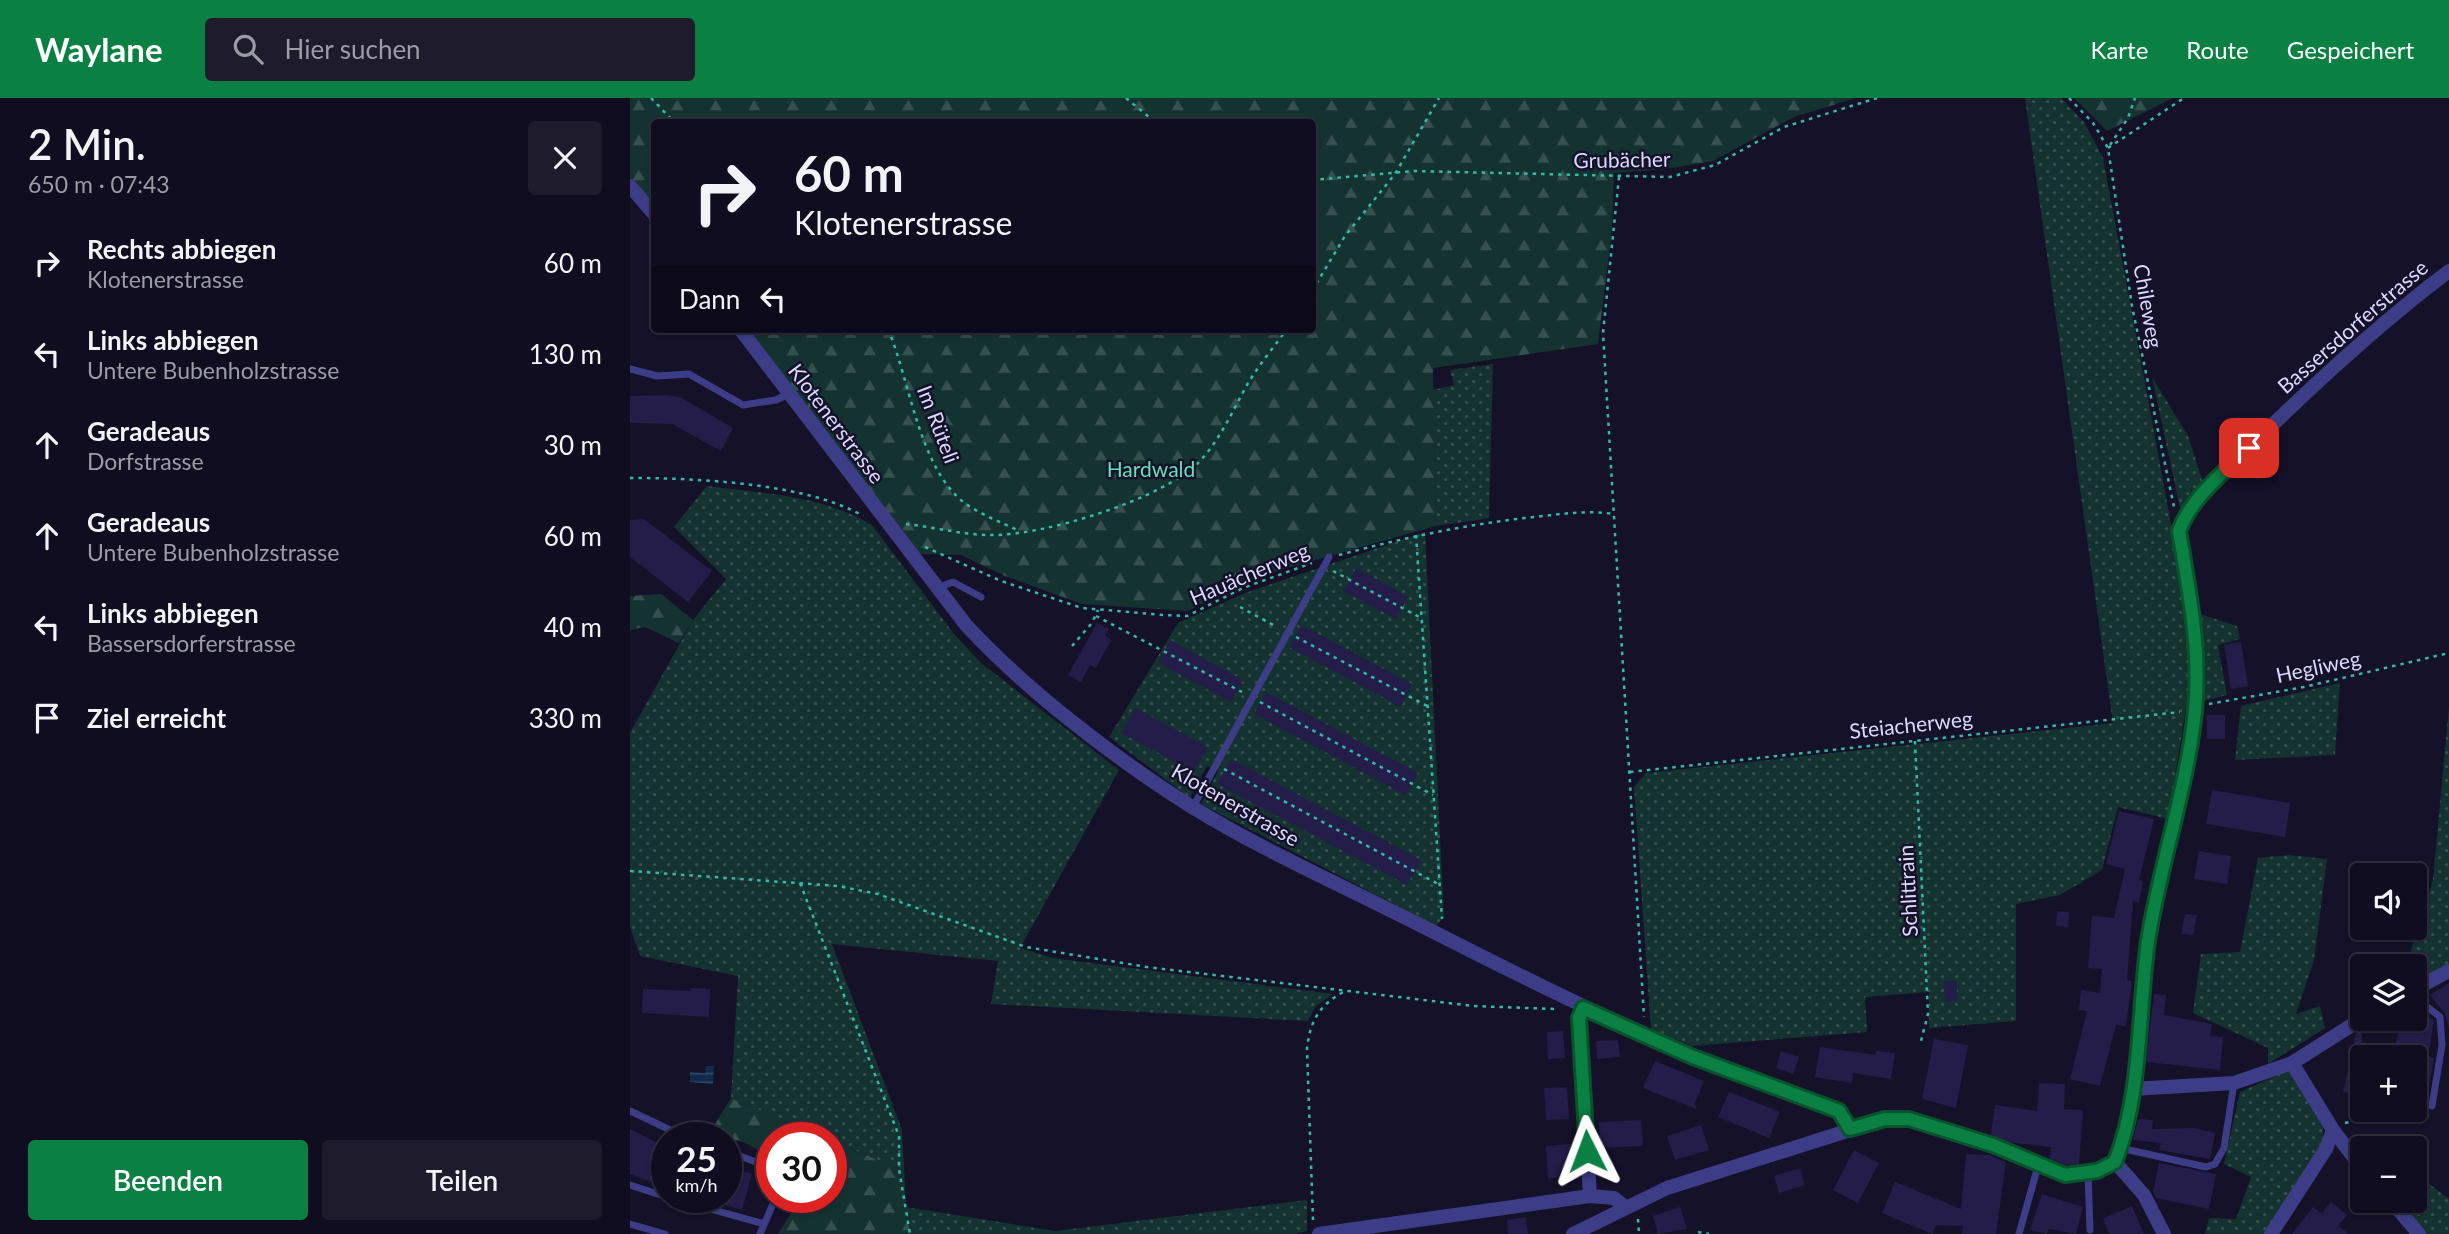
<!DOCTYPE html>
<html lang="de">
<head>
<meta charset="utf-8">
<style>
	:root { --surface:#0f0d1f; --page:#1d1b2c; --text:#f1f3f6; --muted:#9b9ca4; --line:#2f2d3d; --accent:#0b8043 }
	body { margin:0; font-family:Lato,sans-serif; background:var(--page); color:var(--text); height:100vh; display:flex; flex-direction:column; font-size:26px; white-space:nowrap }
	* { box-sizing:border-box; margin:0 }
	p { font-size:23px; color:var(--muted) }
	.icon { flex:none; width:38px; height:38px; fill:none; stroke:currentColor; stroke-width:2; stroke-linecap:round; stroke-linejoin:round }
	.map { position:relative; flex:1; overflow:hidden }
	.drawer { display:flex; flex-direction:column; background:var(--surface); width:630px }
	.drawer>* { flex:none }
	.banner { position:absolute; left:21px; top:21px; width:665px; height:214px; border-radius:7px; box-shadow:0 2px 5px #0004,0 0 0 2px var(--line); background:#0f0d1f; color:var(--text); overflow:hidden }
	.buttons { position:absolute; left:1720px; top:765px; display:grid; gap:14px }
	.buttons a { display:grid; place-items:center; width:77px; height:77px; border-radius:7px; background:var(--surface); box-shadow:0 2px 5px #0004,0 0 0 2px var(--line); font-size:35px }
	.speed { position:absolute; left:21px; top:1024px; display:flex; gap:14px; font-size:35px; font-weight:700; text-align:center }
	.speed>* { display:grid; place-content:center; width:91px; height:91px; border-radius:50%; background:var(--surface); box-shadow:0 2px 5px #0004,0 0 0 2px var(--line); line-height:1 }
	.speed small { font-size:18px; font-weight:400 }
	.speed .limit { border:10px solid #d22; background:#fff; color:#111 }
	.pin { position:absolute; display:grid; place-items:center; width:60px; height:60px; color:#fff; margin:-30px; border-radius:14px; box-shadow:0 4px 10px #0006 }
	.me { position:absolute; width:77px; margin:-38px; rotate:357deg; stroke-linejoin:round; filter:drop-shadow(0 0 5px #0008) }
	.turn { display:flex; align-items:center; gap:24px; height:147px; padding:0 28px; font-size:32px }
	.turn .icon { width:91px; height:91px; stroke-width:2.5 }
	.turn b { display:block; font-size:49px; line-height:60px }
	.then { display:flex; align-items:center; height:66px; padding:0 28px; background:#0003; gap:14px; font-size:26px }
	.round { display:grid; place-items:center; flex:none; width:74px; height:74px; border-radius:7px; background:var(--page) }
	.overview { display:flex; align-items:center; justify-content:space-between; height:119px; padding:0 28px }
	h1 { font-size:42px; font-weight:600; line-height:52px }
	.cta { display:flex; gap:14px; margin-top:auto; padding:14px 28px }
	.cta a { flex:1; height:80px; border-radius:7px; background:var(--accent); color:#fff; font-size:28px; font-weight:600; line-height:80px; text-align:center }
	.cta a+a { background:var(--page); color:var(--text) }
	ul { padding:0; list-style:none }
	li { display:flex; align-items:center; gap:21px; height:91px; padding:0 28px }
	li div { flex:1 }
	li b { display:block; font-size:26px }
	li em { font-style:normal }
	header { display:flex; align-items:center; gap:42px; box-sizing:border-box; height:98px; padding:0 35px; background:var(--accent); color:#fff }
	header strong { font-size:33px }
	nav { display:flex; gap:38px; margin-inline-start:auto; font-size:24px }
	.search { width:490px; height:63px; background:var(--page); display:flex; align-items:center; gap:18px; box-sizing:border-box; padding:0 24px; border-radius:7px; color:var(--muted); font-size:26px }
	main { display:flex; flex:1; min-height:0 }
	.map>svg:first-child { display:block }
	.grass { fill:url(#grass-dots) }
	.forest { fill:url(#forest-firs) }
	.water { fill:url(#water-rules) }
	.building { fill:#241d4a }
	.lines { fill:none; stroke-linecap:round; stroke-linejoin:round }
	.path { stroke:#32baab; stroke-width:2.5; stroke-dasharray:3.5 5; stroke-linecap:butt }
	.lane { stroke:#3d3d87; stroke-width:7 }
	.street { stroke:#3d3d87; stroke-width:14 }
	.route-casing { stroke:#07532c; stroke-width:18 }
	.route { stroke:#0b8043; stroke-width:12 }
	.labels { text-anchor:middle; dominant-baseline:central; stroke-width:5; stroke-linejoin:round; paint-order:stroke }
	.street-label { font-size:21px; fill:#dcd9fe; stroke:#141129 }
	.park-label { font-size:21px; fill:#65dfbb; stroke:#141129 }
</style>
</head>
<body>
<header>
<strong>Waylane</strong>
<div class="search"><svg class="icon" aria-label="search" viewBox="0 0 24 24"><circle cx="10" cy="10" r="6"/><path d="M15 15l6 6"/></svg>Hier suchen</div>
<nav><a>Karte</a><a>Route</a><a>Gespeichert</a></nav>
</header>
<main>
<section class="drawer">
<div class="overview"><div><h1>2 Min.</h1><p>650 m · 07:43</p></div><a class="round"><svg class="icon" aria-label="close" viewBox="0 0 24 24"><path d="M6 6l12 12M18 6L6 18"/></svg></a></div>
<ul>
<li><svg class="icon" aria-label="right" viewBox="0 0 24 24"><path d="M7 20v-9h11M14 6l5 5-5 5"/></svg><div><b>Rechts abbiegen</b><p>Klotenerstrasse</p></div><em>60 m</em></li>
<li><svg class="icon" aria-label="left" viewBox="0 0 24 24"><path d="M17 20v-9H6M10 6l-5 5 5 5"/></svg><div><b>Links abbiegen</b><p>Untere Bubenholzstrasse</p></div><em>130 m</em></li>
<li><svg class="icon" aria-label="ahead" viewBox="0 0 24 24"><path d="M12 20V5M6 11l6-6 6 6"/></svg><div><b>Geradeaus</b><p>Dorfstrasse</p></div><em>30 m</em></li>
<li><svg class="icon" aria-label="ahead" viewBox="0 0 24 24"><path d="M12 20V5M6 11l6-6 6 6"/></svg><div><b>Geradeaus</b><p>Untere Bubenholzstrasse</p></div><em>60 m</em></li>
<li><svg class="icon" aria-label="left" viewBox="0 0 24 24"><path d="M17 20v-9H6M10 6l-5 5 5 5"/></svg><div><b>Links abbiegen</b><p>Bassersdorferstrasse</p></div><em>40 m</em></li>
<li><svg class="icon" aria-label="arrive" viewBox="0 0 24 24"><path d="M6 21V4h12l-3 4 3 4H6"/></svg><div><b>Ziel erreicht</b></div><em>330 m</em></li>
</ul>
<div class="cta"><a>Beenden</a><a>Teilen</a></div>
</section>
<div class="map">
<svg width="1819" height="1136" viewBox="0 0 1819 1136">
	<defs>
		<pattern id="grass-dots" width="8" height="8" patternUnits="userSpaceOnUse" patternTransform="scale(1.75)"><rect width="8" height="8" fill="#143330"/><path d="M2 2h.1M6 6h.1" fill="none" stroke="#36504f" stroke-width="1.8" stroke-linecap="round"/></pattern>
		<pattern id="forest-firs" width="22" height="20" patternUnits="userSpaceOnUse" patternTransform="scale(1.75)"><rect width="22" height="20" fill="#143330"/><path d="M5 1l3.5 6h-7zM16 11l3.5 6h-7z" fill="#36504f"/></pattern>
		<pattern id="water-rules" width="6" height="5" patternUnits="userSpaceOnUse" patternTransform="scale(1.75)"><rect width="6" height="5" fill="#102a4e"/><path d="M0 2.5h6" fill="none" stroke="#324869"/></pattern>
	</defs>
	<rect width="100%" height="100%" fill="#141129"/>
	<g class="grass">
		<path d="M1395 0H1431L1454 24 1473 60 1558 517 1560 586 1538 721 1488 709 1472 772 1430 797 1386 806V923L1299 930V894L1235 899 1237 934 1062 948 1021 931 1004 689 1016 675 1483 625Z"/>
		<path d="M863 266 859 420 806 428 803 292 824 287 820 272Z"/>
		<path d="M1522 279 1558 338 1574 388 1551 415Z"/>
		<path d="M77 388C131 395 195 398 242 427L324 536 352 566 489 672 390 850 423 860 703 896 685 909 678 923 361 906 368 863 202 846 272 1032 276 1109 425 1133 677 1102V1133L665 1136H280L269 1071 201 1042V1040L194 1039 101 1000 108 878 10 858 0 829V635L63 522 96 481 44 429Z"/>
		<path d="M795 434 814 819 806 828 571 706 588 673 577 668 560 700 479 639 548 525 615 495Z"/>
		<path d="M1570 516 1607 528 1610 541 1588 547 1597 597 1573 603 1576 577Z"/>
		<path d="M1710 585 1705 657 1605 662 1611 608Z"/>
		<path d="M1819 608V866L1785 884V868H1776L1803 782Z"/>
		<path d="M1659 757 1697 761 1684 862 1666 916 1690 908 1695 930 1638 966V950L1563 915 1571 856 1610 854 1628 760Z"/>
		<path d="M1659 972 1693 1030V1045L1634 1136H1575L1579 1120 1606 1121 1621 1079 1594 1066 1610 994Z"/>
		<path d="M1799 1086 1819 1101V1136H1795L1780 1117Z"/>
	</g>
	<g class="forest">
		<path d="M0 0H1226L1164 19 1083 63 1036 71 984 75 982 130 968 246 803 270 806 428 625 479 558 513 452 506 375 478 331 457 289 456 116 231H682V24H24V112L0 80Z"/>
		<path d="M1444 0H1543L1477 33Z"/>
		<path d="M31 496 63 522 49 545 15 529 0 532V498Z"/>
		<path d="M101 1000 194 1039 142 1040V1060L114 1044 79 1036Z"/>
		<path d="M201 1042 269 1071 280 1136H148L163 1112V1099H201Z"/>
	</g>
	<path class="water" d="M76 968H84L83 986 60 984V974L75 975Z"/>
	<g class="building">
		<path d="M36 297 50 299 103 330 91 353 42 326 0 325V298Z"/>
		<path d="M14 421 82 473 58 504 0 459V422Z"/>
		<path d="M726 470 778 499 766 521 713 493Z"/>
		<path d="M467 525 479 531 475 538 481 542 466 570 460 567 451 584 438 577Z"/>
		<path d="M671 527 782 586 771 609 659 549Z"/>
		<path d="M540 542 613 582 601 604 528 565Z"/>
		<path d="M1611 544 1618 588 1601 591 1594 547Z"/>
		<path d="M636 594 788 675 776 697 624 616Z"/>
		<path d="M505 610 578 649 564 674 491 635Z"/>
		<rect x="1577" y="617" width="18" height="24"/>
		<path d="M601 661 791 762 777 787 587 686Z"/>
		<path d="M1582 692 1660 705 1655 739 1576 726Z"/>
		<path d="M1489 713 1524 721 1509 782 1513 783 1509 805 1503 803 1497 882 1502 883 1496 928 1486 927 1470 988 1440 981 1457 913 1449 912 1451 892 1470 895 1472 871 1458 870 1462 818 1484 820 1495 771 1476 766Z"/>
		<path d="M1569 753 1601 758 1597 786 1564 781Z"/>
		<path d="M1427 813 1439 814 1438 829 1426 828Z"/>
		<path d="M1555 816 1567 817 1563 837 1551 836Z"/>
		<path d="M1314 883H1327V903L1315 904Z"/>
		<path d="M1819 885V929L1815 916 1800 897Z"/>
		<path d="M61 890 80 891 79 919 12 915 13 891 60 893Z"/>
		<path d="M1524 896 1536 897 1534 917 1582 926 1580 938 1593 939 1590 972 1516 964Z"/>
		<path d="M1785 916 1804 922 1798 959 1804 960 1797 999 1785 997V959H1732V997L1713 994 1726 936 1732 932V945L1765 952 1771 920H1785Z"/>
		<path d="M933 933 935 960 918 961 917 934Z"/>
		<path d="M1304 941 1338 947 1326 1010 1292 1001Z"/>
		<path d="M988 942 990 959 967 961 966 943Z"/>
		<path d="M1190 949 1246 957V953L1265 955 1261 981 1223 975 1222 985 1185 979Z"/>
		<path d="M1151 953 1169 959 1163 976 1146 970Z"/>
		<path d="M1025 963 1074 983 1065 1005 1066 1011 1013 990Z"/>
		<path d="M1409 985 1435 986 1434 1011 1453 1012 1449 1066 1436 1067 1420 1061 1421 1049 1378 1044 1361 1037 1365 1007 1407 1013Z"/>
		<path d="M937 989 939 1021 916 1022 914 990Z"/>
		<path d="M1099 994 1150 1014 1139 1040 1088 1019Z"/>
		<path d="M1508 1021 1523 1022 1522 1031 1564 1030 1585 1035 1580 1061 1529 1052 1531 1045 1503 1042Z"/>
		<path d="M1011 1022 1013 1048 970 1050 969 1024Z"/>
		<path d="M1071 1027 1079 1052 1045 1062 1037 1038Z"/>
		<path d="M0 1031 37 1050V1090L0 1076Z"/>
		<path d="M941 1046 942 1079 918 1080 916 1048Z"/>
		<path d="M1224 1052 1249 1065 1228 1105 1203 1092Z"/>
		<path d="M1336 1056 1359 1057 1376 1064 1366 1136H1332L1333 1128 1306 1127 1302 1136 1252 1115 1265 1084 1331 1111Z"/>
		<path d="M1529 1065 1586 1076 1579 1111 1526 1100 1523 1094Z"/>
		<path d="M96 1068 122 1076 112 1112 96 1107Z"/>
		<path d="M1170 1070 1175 1087 1149 1095 1144 1078Z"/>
		<path d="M1412 1096 1453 1109 1446 1136 1419 1131 1417 1136 1400 1132Z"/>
		<path d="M1701 1104 1717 1117 1708 1128 1719 1136H1662L1683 1109 1692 1115Z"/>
		<path d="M1502 1108 1514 1136H1479L1473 1120Z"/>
		<path d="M1050 1109 1057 1131 1028 1136 1023 1118Z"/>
		<path d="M896 1119 898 1136H878L877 1122Z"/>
	</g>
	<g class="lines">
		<g class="path">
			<path d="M21 0 44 24"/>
			<path d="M496 0 525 24"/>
			<path d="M1439 0 1463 25 1478 50 1502 208 1544 409"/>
			<path d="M1480 47 1498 20 1505 0"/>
			<path d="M1478 50 1554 0"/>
			<path d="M989 79 973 235 1014 919"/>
			<path d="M682 82 783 73 1040 79 1085 67 1154 29 1247 0"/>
			<path d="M682 193 715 138 765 76 809 0"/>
			<path d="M258 231C280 282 289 372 336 406 352 417 371 424 389 433"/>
			<path d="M0 380C65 380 177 385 233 418"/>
			<path d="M276 426C304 429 333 437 361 437 413 438 533 401 569 364 590 342 602 314 617 287 628 268 644 249 657 231"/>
			<path d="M786 437 812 821"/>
			<path d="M295 449 371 483 452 510 534 517 557 518 613 490 682 465"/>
			<path d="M709 457C773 440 838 426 904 419 931 416 957 412 984 416"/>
			<path d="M703 473 793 521"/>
			<path d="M610 509 647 529"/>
			<path d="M466 518 612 594"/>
			<path d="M666 539 799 609"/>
			<path d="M442 548 462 525 468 512"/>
			<path d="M630 604 803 697"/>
			<path d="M1579 606 1674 589 1819 555"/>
			<path d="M1285 643 1298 916 1291 943"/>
			<path d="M594 671 810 787"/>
			<path d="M1000 674 1550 614"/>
			<path d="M0 773 208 788 248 796 396 849 517 869 844 908 925 911"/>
			<path d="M170 785 269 1038V1071L280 1136"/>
			<path d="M1715 1025 1784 1012"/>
			<path d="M1008 1121 1009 1136"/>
			<path d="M683 1122 677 951C680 923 689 907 715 893"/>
			<path d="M1068 1134 1079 1136"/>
		</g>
		<g class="lane">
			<path d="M0 271 27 278 59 276 113 307 146 302 158 296"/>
			<path d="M307 490 323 484 351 499"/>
			<path d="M563 709 699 459"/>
			<path d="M1785 899 1810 919 1812 947 1802 1008"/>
			<path d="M0 1013 57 1040"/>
			<path d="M1490 1050 1576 1069 1585 1066 1594 1050 1604 985"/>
			<path d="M96 1053 134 1067 142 1073"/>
			<path d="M1458 1075 1460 1132"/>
			<path d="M0 1087 37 1099"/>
			<path d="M37 1099 134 1126"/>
			<path d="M0 1126 35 1136"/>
			<path d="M130 1136 146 1099"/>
			<path d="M1389 1136 1408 1068"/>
		</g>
		<g class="street">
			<path d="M0 88 24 116"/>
			<path d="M110 231 336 527C396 592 487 662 562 709 634 753 713 788 788 826 925 896 1062 964 1209 1013L1220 1031"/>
			<path d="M1785 891 1819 873"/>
			<path d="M953 910 949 920 960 1098"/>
			<path d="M1662 965 1703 1032 1732 1070"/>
			<path d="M1502 991 1604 985 1662 965 1733 920"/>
			<path d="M1485 1064C1512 996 1508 915 1518 843 1530 766 1557 691 1565 613 1571 552 1559 493 1549 433 1562 398 1599 370 1625 344 1687 283 1750 225 1819 173"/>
			<path d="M1485 1064 1514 1097 1534 1136"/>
			<path d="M1760 1102 1789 1136"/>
			<path d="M689 1136 960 1098 984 1100 995 1109"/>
			<path d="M943 1136 1037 1090 1255 1021H1279L1330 1035 1435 1077 1467 1073 1485 1064"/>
			<path d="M1641 1136 1696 1051 1703 1032"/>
		</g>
	</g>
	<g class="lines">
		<g class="route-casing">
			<path id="route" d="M957 1053 949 920 953 910 1063 959 1209 1013 1220 1031 1255 1021H1279L1363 1047 1435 1077 1467 1073 1485 1064C1512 996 1508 915 1518 843 1530 766 1557 691 1565 613 1571 552 1559 493 1549 433 1561 400 1594 374 1619 350"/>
		</g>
		<use href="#route" class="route"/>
	</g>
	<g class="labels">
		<g class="street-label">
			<text transform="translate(992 61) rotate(-1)">Grubächer</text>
			<text transform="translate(1519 208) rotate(80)">Chileweg</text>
			<text transform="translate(1722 228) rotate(-41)">Bassersdorferstrasse</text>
			<text transform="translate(207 325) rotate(53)">Klotenerstrasse</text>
			<text transform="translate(309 326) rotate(69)">Im Rüteli</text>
			<text transform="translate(619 475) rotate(-23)">Hauächerweg</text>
			<text transform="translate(1688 568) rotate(-12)">Hegliweg</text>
			<text transform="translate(1281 626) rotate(-6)">Steiacherweg</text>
			<text transform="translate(606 706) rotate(30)">Klotenerstrasse</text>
			<text transform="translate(1277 793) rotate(-93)">Schlittrain</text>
		</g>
		<g class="park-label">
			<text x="521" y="370">Hardwald</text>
		</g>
	</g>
</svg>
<div class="buttons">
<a><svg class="icon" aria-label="sound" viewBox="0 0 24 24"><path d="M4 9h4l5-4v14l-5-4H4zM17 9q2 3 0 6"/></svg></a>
<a><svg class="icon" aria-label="layers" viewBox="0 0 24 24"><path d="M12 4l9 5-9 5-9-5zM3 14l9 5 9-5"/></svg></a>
<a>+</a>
<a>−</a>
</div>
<div class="speed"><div>25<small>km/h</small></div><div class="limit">30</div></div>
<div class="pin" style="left:1619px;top:350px;background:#d93025"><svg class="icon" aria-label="arrive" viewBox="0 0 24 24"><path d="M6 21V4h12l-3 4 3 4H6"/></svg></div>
<svg class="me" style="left:957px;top:1053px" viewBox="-20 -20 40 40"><path d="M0-17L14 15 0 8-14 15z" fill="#0b8043" stroke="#fff" stroke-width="4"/></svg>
<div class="banner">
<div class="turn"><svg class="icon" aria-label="right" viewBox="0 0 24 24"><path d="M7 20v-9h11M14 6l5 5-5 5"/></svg><div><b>60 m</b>Klotenerstrasse</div></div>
<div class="then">Dann<svg class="icon" aria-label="left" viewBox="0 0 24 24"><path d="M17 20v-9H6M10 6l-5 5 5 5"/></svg></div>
</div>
</div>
</main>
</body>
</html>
